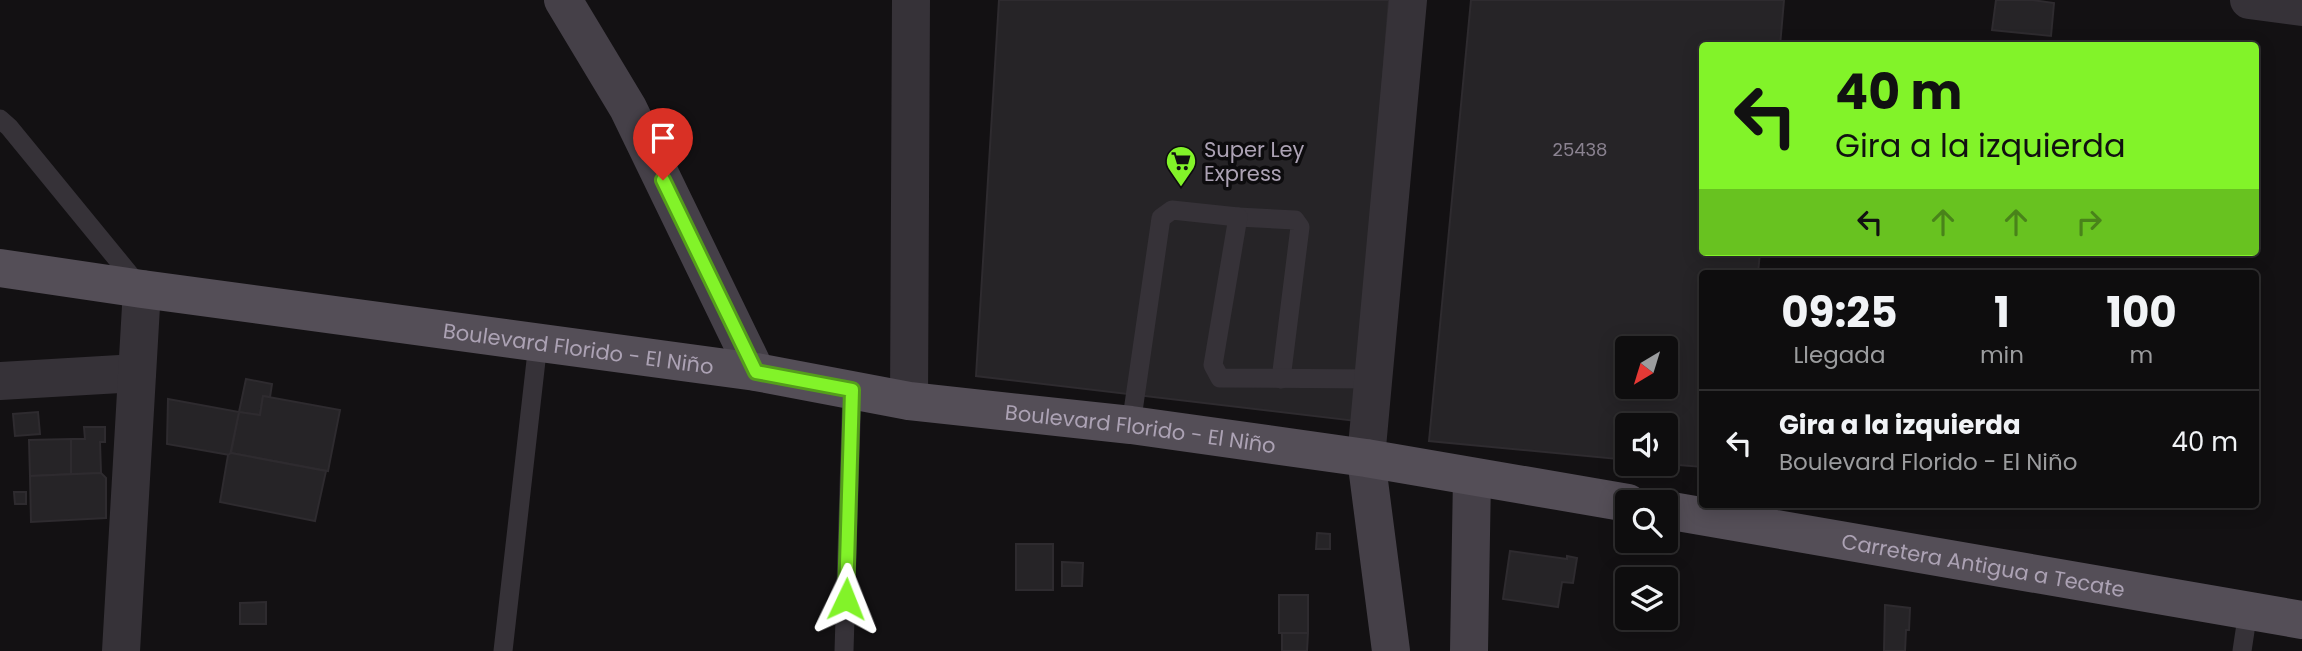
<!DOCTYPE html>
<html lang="es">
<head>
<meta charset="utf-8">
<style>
	:root { --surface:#0e0d0e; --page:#1c1b1c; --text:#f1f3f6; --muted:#9b9c9e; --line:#2e2d2e }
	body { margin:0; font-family:Poppins,sans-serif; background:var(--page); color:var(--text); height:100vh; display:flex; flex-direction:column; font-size:26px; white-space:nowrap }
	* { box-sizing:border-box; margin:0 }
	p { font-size:23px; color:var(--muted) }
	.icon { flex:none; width:38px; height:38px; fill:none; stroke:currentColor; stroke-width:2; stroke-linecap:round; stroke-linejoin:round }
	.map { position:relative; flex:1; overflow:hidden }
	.drawer { position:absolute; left:1699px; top:270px; width:560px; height:238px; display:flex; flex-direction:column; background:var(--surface); border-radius:7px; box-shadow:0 4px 18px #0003,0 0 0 2px var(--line) }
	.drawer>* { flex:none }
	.banner { position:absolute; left:1699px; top:42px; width:560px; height:214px; border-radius:7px; box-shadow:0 4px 18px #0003,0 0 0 2px var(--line); background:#82f329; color:#111; overflow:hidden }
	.needle { width:46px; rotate:218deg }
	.tools { position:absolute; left:1615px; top:336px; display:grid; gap:14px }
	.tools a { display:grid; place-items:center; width:63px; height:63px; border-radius:7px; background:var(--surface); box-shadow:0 4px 18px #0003,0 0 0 2px var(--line); font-size:35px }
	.pin { position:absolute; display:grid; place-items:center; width:60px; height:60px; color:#fff; margin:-72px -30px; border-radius:50% 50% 50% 0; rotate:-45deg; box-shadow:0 0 7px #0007 }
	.pin .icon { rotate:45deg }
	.me { position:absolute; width:77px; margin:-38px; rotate:2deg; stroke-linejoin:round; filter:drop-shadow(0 0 5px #0008) }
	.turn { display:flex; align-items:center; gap:24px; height:147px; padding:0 21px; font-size:32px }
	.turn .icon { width:91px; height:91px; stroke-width:2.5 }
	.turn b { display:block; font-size:49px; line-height:60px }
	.lanes { display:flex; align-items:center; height:66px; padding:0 21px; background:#0003; justify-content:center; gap:35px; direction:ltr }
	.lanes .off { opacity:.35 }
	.eta { display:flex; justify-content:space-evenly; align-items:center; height:119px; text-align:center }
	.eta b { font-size:42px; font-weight:700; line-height:49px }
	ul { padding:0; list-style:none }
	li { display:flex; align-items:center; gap:21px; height:105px; padding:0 21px; border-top:2px solid var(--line) }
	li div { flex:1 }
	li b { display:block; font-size:26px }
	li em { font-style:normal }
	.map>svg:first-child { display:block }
	.building { fill:#262427; stroke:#2e2b2f; stroke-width:2; fill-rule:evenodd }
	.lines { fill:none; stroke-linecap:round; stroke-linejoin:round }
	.lane { stroke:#363238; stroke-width:19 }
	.street { stroke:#363238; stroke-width:38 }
	.secondary { stroke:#454048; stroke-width:38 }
	.primary { stroke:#544e57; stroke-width:38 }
	.route-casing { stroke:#549e1b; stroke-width:18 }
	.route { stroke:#82f329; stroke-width:12 }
	.labels { text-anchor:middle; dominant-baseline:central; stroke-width:7; stroke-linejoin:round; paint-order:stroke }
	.number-label { font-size:18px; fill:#8a8290 }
	.poi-label { font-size:21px; fill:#aca2b4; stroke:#0d0c0e; text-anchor:start }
	.street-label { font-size:21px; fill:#aca2b4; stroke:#0d0c0e }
</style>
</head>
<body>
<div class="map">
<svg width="2302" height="651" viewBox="0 0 2302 651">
	<rect width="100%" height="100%" fill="#131113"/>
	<g class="building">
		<path d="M999 0H1389L1356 421 976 376Z"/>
		<path d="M1471 0H1784L1780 46H1703V252H1760L1758 273H1703V467L1666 464V425H1628V460L1429 441ZM1628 348H1666V387H1628Z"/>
		<path d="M1996 0H2032L2054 3 2051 36 1992 30Z"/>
		<path d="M246 379 272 384 270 397 263 396 260 415 239 412Z"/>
		<path d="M263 396 340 410 328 471 231 453 239 412 260 415Z"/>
		<path d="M168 399 239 412 230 455 167 444Z"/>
		<path d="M38 412 40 434 15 436 13 414Z"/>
		<path d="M84 427H105V442H100L101 473 71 474V439H85Z"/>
		<path d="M71 439V474L30 476 29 440Z"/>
		<path d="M231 453 326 471 315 521 220 502 228 455Z"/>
		<path d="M101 473 106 478V518L31 522 30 476Z"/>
		<path d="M14 492H26V504H15Z"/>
		<path d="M1317 533 1330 534V549H1316Z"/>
		<rect x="1016" y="544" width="37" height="46"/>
		<path d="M1510 551 1567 559V556L1577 558 1573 583 1562 582 1558 607 1503 599Z"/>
		<path d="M1062 562 1083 563 1082 586H1062Z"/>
		<rect x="1279" y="595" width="29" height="38"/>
		<path d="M266 602V624H240V603Z"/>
		<path d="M1885 605 1910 608 1909 630H1906L1905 651H1884Z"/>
		<path d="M1282 633H1308L1307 651H1282Z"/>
	</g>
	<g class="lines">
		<g class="lane">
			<path d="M0 119 9 127 140 287"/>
			<path d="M1238 217 1295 220 1300 227 1281 379"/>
			<path d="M1131 425 1161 218 1172 210 1238 217 1213 365 1220 378 1375 379"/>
			<path d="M503 651 538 343"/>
			<path d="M844 651 852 390"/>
			<path d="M2242 651 2248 611"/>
		</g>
		<g class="street">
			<path d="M2249 0 2302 7"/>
			<path d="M0 381 137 373"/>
			<path d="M909 401 911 0"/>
			<path d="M1366 458 1408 0"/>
			<path d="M121 651 142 289"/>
		</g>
		<g class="secondary">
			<path d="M563 0 628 108 756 372"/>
			<path d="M1366 458 1391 651"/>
			<path d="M1469 651 1472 477"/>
		</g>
		<g class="primary">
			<path id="s1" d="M0 268 142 289 756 372 909 401 1131 425 1366 458 1628 503"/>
			<path id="s2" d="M1666 510 2302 620"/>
		</g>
	</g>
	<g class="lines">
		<g class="route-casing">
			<path id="route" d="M663 180 756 372 852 390 846 599"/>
		</g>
		<use href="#route" class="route"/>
	</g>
	<defs>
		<g id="supermarket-pin" transform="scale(1.575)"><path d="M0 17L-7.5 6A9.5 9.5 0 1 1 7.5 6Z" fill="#82f329" stroke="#0d0c0e"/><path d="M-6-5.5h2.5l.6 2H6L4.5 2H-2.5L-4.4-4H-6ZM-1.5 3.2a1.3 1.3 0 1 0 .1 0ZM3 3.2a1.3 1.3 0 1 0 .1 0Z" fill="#111"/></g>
	</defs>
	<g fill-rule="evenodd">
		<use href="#supermarket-pin" x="1181" y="161"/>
	</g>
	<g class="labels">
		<g class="number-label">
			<text x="1580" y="149">25438</text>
		</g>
		<g class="poi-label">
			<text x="1204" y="149">Super Ley<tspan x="1204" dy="24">Express</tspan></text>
		</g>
		<g class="street-label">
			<text stroke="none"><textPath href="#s1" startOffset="584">Boulevard Florido - El Niño</textPath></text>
			<text stroke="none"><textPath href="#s1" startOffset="1152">Boulevard Florido - El Niño</textPath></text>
			<text stroke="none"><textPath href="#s2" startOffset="322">Carretera Antigua a Tecate</textPath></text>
		</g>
	</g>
</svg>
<div class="tools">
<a><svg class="needle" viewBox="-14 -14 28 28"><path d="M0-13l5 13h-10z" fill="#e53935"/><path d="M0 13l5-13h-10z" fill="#9b9c9e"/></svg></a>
<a><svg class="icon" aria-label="sound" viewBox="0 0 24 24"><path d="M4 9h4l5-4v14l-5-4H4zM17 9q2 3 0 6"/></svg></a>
<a><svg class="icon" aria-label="search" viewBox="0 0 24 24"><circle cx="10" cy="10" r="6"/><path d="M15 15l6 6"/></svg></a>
<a><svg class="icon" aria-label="layers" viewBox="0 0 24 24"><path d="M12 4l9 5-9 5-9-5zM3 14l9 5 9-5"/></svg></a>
</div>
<div class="pin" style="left:663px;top:180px;background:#d93025"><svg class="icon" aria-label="arrive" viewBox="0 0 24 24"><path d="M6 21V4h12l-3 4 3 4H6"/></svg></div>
<svg class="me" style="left:846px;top:599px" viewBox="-20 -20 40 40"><path d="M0-17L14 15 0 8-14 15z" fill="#82f329" stroke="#fff" stroke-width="4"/></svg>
<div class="banner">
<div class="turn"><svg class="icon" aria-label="left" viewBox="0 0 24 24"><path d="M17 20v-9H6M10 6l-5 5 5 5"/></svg><div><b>40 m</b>Gira a la izquierda</div></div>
<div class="lanes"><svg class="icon" aria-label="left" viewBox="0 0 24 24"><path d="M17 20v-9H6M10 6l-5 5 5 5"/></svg><svg class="icon off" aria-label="ahead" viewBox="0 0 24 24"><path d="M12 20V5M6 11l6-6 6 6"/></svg><svg class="icon off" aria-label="ahead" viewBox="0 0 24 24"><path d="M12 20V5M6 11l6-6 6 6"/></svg><svg class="icon off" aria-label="right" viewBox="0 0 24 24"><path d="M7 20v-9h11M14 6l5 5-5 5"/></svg></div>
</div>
<section class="drawer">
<div class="eta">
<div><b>09:25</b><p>Llegada</p></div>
<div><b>1</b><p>min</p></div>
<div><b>100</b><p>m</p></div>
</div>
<ul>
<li><svg class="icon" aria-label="left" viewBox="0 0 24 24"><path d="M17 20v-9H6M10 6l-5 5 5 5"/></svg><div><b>Gira a la izquierda</b><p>Boulevard Florido - El Niño</p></div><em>40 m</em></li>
</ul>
</section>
</div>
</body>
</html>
